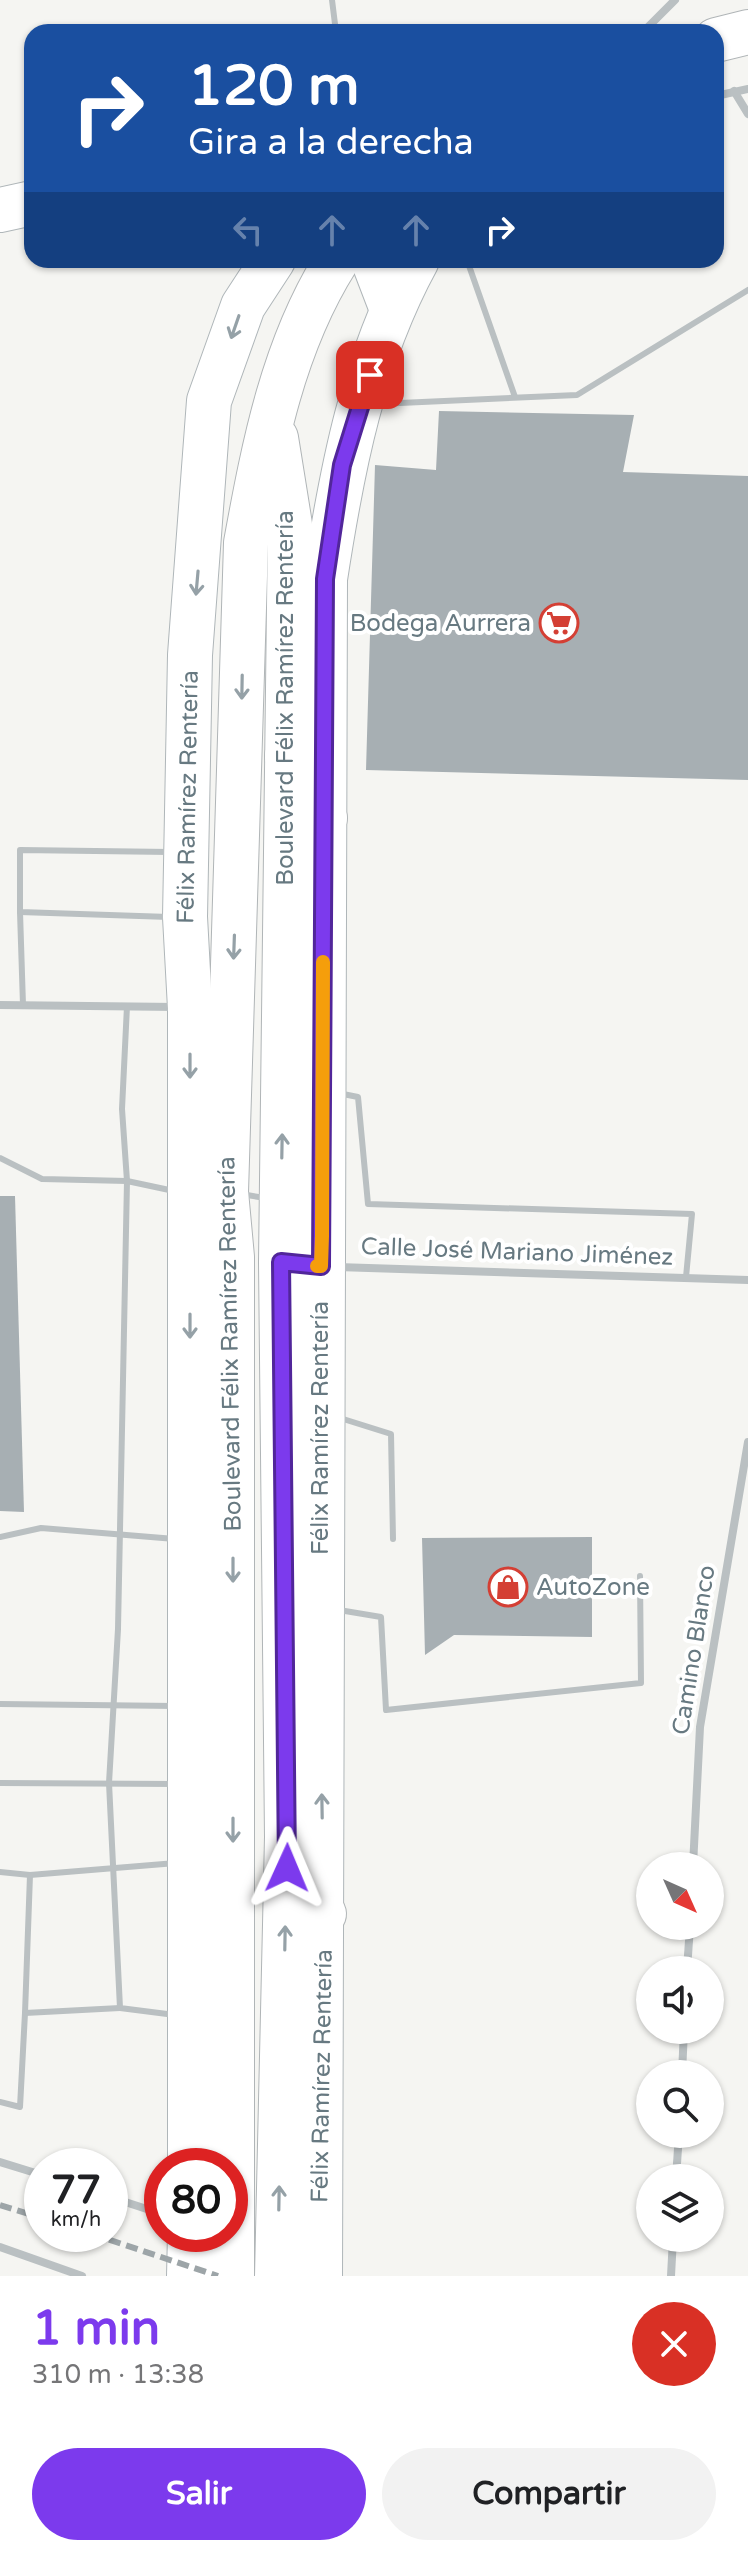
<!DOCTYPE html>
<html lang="es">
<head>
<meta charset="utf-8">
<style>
	:root { --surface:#fff; --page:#f2f2f2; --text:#202124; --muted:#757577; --accent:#7c3aed }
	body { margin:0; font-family:"Varela Round",sans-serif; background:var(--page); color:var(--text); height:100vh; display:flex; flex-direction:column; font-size:30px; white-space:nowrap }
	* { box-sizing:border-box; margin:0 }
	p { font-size:26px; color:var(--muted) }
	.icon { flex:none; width:44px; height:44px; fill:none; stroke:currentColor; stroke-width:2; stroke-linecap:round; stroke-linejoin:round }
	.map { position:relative; height:2276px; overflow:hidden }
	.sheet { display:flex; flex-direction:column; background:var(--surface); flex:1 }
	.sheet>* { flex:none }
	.top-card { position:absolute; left:24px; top:24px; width:700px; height:244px; border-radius:24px; box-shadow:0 2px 6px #0004; background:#1a4fa0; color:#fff; overflow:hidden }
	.needle { width:52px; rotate:135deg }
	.buttons { position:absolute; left:636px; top:1852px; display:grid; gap:16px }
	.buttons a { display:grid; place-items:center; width:88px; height:88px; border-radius:50%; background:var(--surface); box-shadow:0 2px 6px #0004; font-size:40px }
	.speed { position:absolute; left:24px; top:2148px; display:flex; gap:16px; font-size:40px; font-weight:700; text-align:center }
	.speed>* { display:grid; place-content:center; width:104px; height:104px; border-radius:50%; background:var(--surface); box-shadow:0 2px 6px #0004; line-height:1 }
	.speed small { font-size:20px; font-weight:400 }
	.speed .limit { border:12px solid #d22; background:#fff; color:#111 }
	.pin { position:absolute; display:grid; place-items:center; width:68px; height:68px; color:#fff; margin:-34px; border-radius:16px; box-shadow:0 4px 12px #0006 }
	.me { position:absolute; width:88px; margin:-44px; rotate:1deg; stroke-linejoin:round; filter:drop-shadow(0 0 6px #0008) }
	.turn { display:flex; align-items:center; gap:28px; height:168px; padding:0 32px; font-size:36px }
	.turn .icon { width:104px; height:104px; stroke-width:2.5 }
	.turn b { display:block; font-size:56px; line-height:68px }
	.lanes { display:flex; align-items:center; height:76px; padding:0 32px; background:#0003; justify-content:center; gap:40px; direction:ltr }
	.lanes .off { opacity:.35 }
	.round { display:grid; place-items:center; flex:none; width:84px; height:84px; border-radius:42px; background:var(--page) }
	.overview { display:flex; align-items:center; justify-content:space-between; height:136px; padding:0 32px }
	h1 { font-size:48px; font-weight:800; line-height:60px; color:var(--accent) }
	.action { display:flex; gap:16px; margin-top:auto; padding:16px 32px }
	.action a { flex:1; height:92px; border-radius:48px; background:var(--accent); color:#fff; font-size:32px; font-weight:800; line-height:92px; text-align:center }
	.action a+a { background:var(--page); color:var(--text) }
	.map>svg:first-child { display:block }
	.building { fill:#a7afb3 }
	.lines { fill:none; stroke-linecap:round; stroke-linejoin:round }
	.secondary-casing { stroke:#afb6b9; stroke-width:46 }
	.highway-casing { stroke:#b0b5b7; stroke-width:46 }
	.lane { stroke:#bac0c2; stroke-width:6 }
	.street { stroke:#bac0c2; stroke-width:8 }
	.secondary { stroke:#fff; stroke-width:44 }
	.highway { stroke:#fff; stroke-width:44 }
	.rail { stroke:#9da5a8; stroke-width:6; stroke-dasharray:12 6; stroke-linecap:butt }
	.oneway { stroke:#95a1a7 }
	.route-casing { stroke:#51269a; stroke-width:20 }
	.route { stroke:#7c3aed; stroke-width:14 }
	.slow { stroke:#f59e0b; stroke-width:14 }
	.labels { text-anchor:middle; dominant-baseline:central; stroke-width:8; stroke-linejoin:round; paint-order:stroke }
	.poi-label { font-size:24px; fill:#677981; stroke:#fff; text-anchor:end }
	.street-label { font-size:24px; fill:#677981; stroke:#fff }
</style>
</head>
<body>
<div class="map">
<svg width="748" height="2276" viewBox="0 0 748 2276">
	<rect width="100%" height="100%" fill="#f5f5f2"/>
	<g class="building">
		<path d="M439 411 634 415 623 472 748 476V780L366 770 375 465 436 470Z"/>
		<path d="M0 1196H15L24 1512 0 1511Z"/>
		<path d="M592 1537V1637L454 1635 425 1655 422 1538Z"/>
	</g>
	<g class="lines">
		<g class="secondary-casing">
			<g id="secondary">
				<path d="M0 210 32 203"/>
				<path d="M373 260 391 307"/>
				<path d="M190 2166V1008L185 917 190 655 209 401 243 306 273 260"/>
				<path d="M189 2276 190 2234"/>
				<path d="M320 2276 325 579C342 468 363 359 417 260"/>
			</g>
		</g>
		<g class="highway-casing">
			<g id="highway">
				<path d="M716 40 748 32"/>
				<path d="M276 438 290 525 281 1262 287 1837 277 2276"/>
				<path d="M287 756 325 818"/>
				<path d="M291 1843 324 1914"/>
				<path d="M232 2276V1257L226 1192 246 543C264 445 283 345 337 260"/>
			</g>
		</g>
		<g class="lane">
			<path d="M332 0 336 32"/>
			<path d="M467 260 515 397"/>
			<path d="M378 404 577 395 748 290"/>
			<path d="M20 912 23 1005"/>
			<path d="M169 917 20 912V850L170 852"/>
			<path d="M127 1006 122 1109 127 1181 118 1629 109 1783 120 2008 175 2015"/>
			<path d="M338 1093 358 1097 368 1204 692 1214 686 1277"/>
			<path d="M0 1158 42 1179 127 1181 174 1191"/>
			<path d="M241 1194 265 1198"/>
			<path d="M340 1418 391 1434 393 1539"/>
			<path d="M0 1537 41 1528 175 1539"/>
			<path d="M339 1610 381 1617 386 1710 641 1683 640 1576"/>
			<path d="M0 1704 176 1706"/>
			<path d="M0 1783 176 1784"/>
			<path d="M0 1872 30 1875 176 1863"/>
			<path d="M30 1875 25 2013 120 2008"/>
			<path d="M0 2102 20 2107 25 2013"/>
		</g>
		<g class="street">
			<path d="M643 32 675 0"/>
			<path d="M734 91 748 114"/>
			<path d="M716 96 748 89"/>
			<path d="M0 1005 177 1007"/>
			<path d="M337 1267 748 1280"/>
			<path d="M693 1866 700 1727 748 1442"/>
			<path d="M687 1970 690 1926"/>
			<path d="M682 2074 684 2030"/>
			<path d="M0 2162 42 2175"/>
			<path d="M676 2178 679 2134"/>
			<path d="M110 2197 162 2214"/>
			<path d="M0 2247 82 2276"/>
			<path d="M671 2276 673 2238"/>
		</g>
		<use href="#secondary" class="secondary"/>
		<use href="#highway" class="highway"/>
		<g class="rail">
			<path d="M0 2205 42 2218"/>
			<path d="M92 2234 218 2276"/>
		</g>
	</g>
	<defs><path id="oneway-shaft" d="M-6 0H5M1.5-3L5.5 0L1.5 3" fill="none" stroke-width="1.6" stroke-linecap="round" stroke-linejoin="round" transform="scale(2)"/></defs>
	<g class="oneway">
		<use href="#oneway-shaft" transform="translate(235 327) rotate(109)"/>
		<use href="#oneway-shaft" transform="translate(197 583) rotate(95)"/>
		<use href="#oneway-shaft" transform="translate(242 687) rotate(91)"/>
		<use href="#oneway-shaft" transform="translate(234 947) rotate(92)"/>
		<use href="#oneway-shaft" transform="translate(190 1066) rotate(90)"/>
		<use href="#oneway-shaft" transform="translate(282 1146) rotate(-89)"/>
		<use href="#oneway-shaft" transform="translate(190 1326) rotate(90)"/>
		<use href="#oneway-shaft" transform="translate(233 1570) rotate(90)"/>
		<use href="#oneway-shaft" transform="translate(322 1806) rotate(-91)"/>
		<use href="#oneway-shaft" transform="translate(233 1830) rotate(90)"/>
		<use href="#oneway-shaft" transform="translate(285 1938) rotate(-89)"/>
		<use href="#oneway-shaft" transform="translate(279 2198) rotate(-89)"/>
	</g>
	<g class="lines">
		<g class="route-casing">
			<path id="route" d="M287 1868 281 1262 321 1266 325 579 342 465 370 375"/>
		</g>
		<use href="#route" class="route"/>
		<path class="slow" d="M317 1266H321L322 1236 323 962"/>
	</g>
	<defs>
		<g id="supermarket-ring" transform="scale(2)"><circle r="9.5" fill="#fff" stroke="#d43f34" stroke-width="1.5"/><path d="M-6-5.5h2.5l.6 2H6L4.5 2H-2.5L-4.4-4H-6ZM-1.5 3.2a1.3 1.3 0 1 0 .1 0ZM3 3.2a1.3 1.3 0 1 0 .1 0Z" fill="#d43f34"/></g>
		<g id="shop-ring" transform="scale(2)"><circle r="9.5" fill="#fff" stroke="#d43f34" stroke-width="1.5"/><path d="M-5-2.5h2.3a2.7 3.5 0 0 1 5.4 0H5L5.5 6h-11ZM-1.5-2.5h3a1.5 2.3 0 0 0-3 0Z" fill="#d43f34"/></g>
	</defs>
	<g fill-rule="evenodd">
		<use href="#supermarket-ring" x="559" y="623"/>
		<use href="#shop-ring" x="508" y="1587"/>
	</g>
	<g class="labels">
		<g class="poi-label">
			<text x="531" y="623">Bodega Aurrera</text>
			<text x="536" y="1587" text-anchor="start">AutoZone</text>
		</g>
		<g class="street-label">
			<text transform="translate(285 698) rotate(-90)">Boulevard Félix Ramírez Rentería</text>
			<text transform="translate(188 797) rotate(-89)">Félix Ramírez Rentería</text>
			<text transform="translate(517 1252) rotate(2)">Calle José Mariano Jiménez</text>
			<text transform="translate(230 1344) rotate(-91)">Boulevard Félix Ramírez Rentería</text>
			<text transform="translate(320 1428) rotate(-90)">Félix Ramírez Rentería</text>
			<text transform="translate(694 1650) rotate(-81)">Camino Blanco</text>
			<text transform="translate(322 2076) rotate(-89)">Félix Ramírez Rentería</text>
		</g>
	</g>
</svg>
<div class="buttons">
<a><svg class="needle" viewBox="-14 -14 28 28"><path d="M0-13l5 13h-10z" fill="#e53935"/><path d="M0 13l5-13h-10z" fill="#757577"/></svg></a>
<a><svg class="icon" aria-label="sound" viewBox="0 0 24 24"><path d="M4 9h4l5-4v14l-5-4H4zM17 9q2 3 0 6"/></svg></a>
<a><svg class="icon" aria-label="search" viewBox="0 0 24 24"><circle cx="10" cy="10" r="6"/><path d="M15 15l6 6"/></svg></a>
<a><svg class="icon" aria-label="layers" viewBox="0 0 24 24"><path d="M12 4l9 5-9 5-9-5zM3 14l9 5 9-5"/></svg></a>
</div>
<div class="speed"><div>77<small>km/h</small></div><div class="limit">80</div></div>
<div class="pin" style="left:370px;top:375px;background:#d93025"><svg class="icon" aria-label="arrive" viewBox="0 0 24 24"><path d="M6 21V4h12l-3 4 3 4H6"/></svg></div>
<svg class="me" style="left:287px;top:1868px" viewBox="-20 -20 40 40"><path d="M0-17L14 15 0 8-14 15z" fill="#7c3aed" stroke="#fff" stroke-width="4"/></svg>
<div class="top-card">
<div class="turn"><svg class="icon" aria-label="right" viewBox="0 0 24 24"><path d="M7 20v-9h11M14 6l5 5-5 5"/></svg><div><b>120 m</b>Gira a la derecha</div></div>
<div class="lanes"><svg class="icon off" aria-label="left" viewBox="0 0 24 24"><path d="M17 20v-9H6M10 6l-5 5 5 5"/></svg><svg class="icon off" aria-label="ahead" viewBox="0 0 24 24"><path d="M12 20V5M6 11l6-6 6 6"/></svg><svg class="icon off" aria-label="ahead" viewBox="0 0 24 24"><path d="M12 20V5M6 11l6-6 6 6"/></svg><svg class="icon" aria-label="right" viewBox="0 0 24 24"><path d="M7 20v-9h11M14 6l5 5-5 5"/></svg></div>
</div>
</div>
<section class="sheet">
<div class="overview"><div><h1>1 min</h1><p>310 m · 13:38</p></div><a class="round" style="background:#d93025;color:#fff"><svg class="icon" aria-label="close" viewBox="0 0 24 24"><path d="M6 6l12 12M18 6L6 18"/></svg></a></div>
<div class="action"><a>Salir</a><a>Compartir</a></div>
</section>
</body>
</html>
